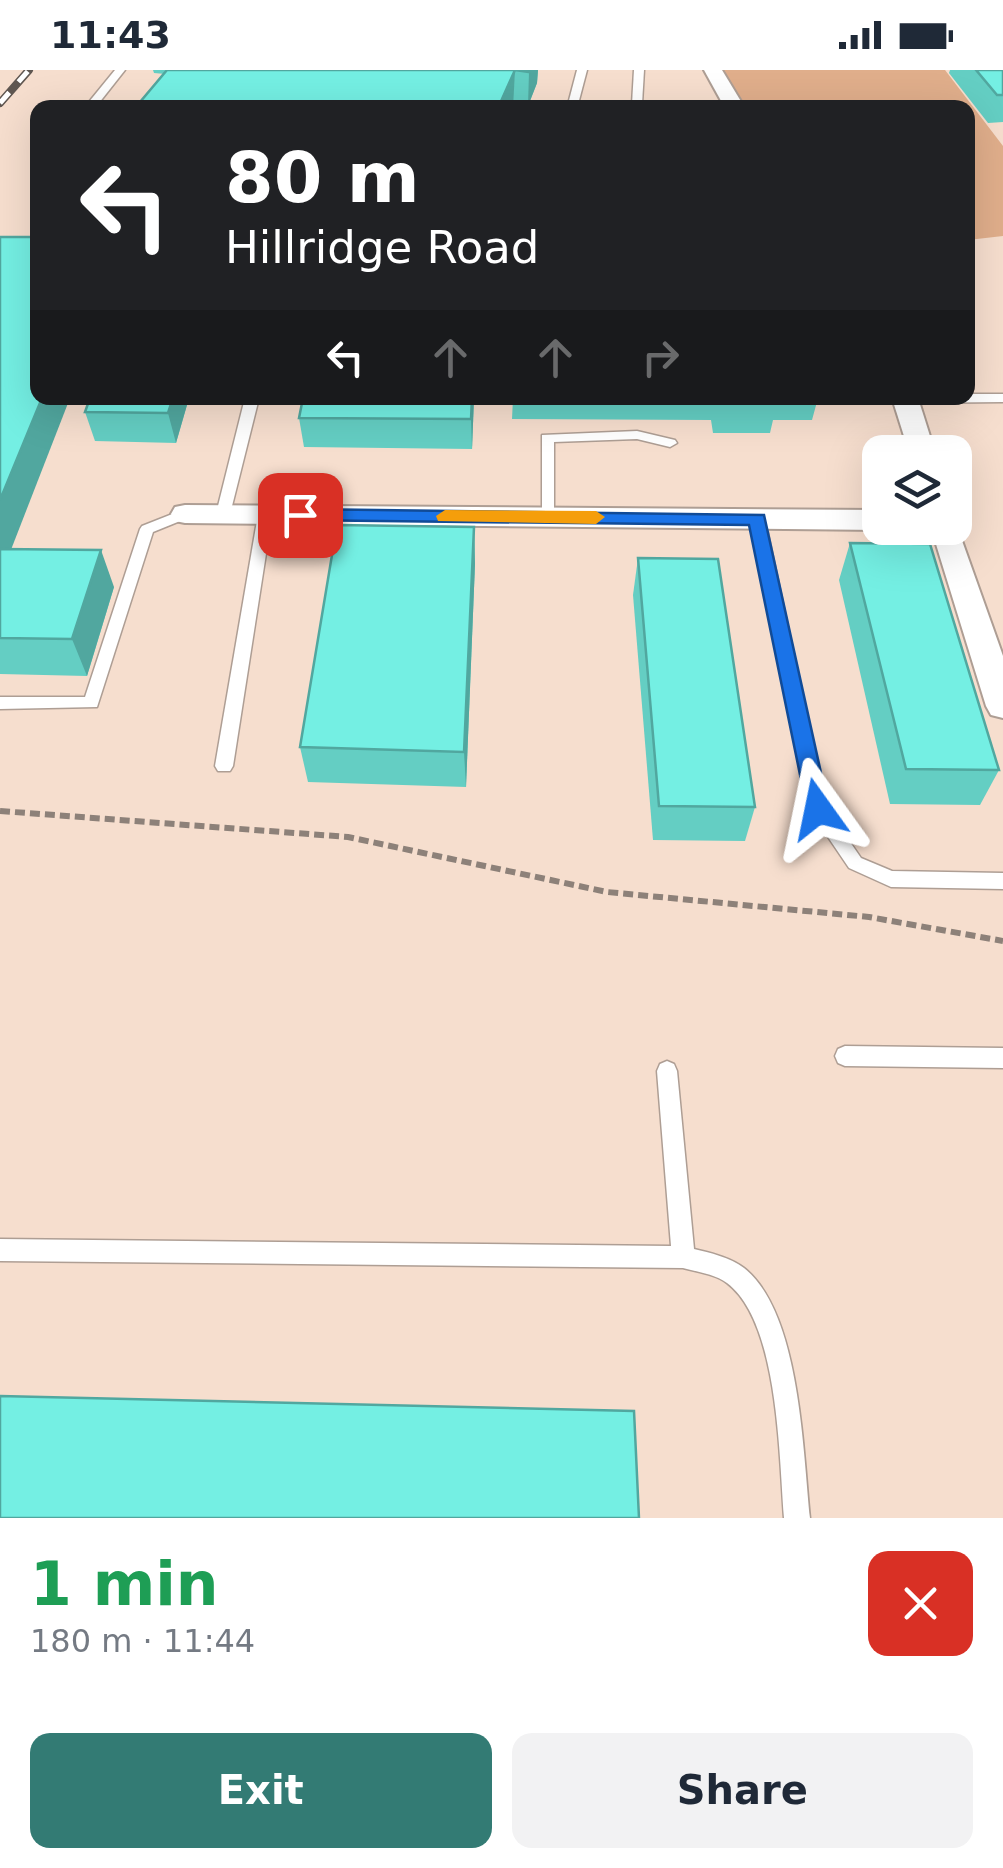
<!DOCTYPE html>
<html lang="en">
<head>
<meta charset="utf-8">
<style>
	:root { --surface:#fff; --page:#f2f2f3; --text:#1f2937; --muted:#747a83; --accent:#337b74 }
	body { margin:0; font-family:"DejaVu Sans",sans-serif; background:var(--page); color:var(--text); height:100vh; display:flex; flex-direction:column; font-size:38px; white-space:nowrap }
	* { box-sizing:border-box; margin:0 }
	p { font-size:32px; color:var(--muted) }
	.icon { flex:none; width:55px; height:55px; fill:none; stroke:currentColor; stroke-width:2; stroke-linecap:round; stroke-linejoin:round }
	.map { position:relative; height:1448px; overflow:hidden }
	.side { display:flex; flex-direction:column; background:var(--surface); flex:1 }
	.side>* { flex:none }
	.guide { position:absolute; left:30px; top:30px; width:945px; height:305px; border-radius:20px; box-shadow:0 10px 40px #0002; background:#202124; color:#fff; overflow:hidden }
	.tools { position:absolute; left:862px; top:365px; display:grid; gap:20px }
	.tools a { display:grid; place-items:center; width:110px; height:110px; border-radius:20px; background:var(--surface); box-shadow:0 10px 40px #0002; font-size:50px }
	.pin { position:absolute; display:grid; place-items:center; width:85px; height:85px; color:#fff; margin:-42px; border-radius:20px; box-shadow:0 5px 15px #0006 }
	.me { position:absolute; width:110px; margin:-55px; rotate:348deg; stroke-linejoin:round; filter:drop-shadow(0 0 8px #0008) }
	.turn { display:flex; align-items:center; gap:35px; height:210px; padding:0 30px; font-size:45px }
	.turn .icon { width:130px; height:130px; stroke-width:2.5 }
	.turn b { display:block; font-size:70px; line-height:85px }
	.lanes { display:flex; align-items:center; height:95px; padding:0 30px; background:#0003; justify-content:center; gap:50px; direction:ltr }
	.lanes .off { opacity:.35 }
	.round { display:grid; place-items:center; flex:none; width:105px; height:105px; border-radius:20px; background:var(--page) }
	.headline { display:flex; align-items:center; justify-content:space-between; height:170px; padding:0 30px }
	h1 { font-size:60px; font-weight:800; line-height:75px; color:#1e9e55 }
	.primary-button { display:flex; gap:20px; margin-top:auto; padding:20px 30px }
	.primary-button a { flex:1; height:115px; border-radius:20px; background:var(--accent); color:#fff; font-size:40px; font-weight:800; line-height:115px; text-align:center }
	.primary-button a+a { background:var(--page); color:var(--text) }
	.status { display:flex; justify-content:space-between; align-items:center; height:70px; padding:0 50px; background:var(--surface); direction:ltr }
	.status svg { height:28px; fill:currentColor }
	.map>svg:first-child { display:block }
	.built { fill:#f6dece; fill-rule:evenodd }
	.green { fill:#e0ae8b }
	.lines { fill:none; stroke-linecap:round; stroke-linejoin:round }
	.lane-casing { stroke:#ae9e94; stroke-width:3 }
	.street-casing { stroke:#ae9e94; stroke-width:4 }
	.path { stroke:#8d8179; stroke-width:6; stroke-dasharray:10 5; stroke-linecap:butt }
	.lane { fill:#fff; fill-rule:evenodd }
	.street { fill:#fff; fill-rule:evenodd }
	.rail-casing { stroke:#5f5650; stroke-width:8 }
	.rail { stroke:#fff; stroke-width:5; stroke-dasharray:14; stroke-linecap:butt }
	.wall { fill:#64cec3 }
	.shaded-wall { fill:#51a79f }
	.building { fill:#74efe3; stroke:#51a79f; stroke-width:2.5 }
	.route { fill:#1a73e8; stroke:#114b97; stroke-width:2.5 }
	.slow { fill:#f59e0b }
</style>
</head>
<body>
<div class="status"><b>11:43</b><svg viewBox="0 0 49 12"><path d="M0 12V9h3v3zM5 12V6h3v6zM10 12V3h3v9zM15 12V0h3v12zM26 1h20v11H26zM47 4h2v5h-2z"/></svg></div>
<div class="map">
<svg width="1003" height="1448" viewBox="0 0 1003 1448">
	<rect width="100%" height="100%" fill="#fae9de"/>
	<path class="built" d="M0 0H1003V1448H0ZM38 38H968V328H38ZM880 382H955V458H880Z"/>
	<path class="green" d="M722 0H945L1003 76V166L968 170V38L745 37Z"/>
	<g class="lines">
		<g class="lane-casing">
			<g id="lane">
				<path d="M115 0H125L95 38H84Z"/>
				<path d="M577 0H587L577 38H567Z"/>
				<path d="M634 0H644L642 34 637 37 632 34Z"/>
				<path d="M968 324H1003V332L905 333 898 329 968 328Z"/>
				<path d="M245 328H259L230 444 223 449 216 444Z"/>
				<path d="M637 361 675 370 677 373 670 377 637 369 554 372V447L547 452 542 450V365Z"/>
				<path d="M185 439 192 444 190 447 153 462 97 637 0 639V627H85L140 459 142 456Z"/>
				<path d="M265 440 272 445 233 696 230 701H218L215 696 258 445Z"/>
				<path d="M758 444 765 449 826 737 861 788 892 801 1003 803V819L891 817 849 798 809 739 751 449Z"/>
				<path d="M845 976 1003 978V998L845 996 838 993 835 986 838 979Z"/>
				<path d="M667 991 674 994 677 1001 694 1179C710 1183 730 1187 744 1198 800 1242 803 1381 810 1448H784C779 1387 779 1252 727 1213 715 1204 697 1202 683 1198L0 1191V1169L671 1176 657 1001 660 994Z"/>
			</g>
		</g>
		<g class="street-casing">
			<g id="street">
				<path d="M704 0H722L745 38H725Z"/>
				<path d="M892 328H918L935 382H909Z"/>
				<path d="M185 435 880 440V458H887L880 460 185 453 175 451 171 444 175 437Z"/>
				<path d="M955 451 1003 586V648L991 645 986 636 931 458H955Z"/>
			</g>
		</g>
		<path class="path" d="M0 741 348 767 607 822 869 847 1003 871"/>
		<use href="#lane" class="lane"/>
		<use href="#street" class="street"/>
		<g class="rail-casing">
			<path id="rail" d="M0 33 29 0"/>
		</g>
		<use href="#rail" class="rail"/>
	</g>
	<g class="wall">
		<path d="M153 0H538L537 13 528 36 154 3Z"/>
		<path d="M950 0H1003V52L988 53 949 3Z"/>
		<path d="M0 167 11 479 114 517 87 606 0 604Z"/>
		<path d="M189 328 176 373 95 371 85 342Z"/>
		<path d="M303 328H474L472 379 304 377 299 348Z"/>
		<path d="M513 328H818L812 350H773L770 363H713L711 350 512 349Z"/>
		<path d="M474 457 475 494 466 717 308 712 300 677Z"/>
		<path d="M850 473 999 700 980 735 890 734 839 510Z"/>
		<path d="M638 488 755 737 745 771 653 770 633 525Z"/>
	</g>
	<g class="shaded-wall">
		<path d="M515 0 513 38H498Z"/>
		<path d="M526 0H538L537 13 528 36 529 2Z"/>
		<path d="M42 328H70L0 508V430Z"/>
		<path d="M173 328H189L176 373 168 343Z"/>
		<path d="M472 328H474L472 379 471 349Z"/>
		<path d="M474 457 475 494 466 717 464 682Z"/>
		<path d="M101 480 114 517 87 606 72 569Z"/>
	</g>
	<g class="building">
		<path d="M167 0H529V2L515 0 498 38H135Z"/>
		<path d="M976 0H1003V25H997Z"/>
		<path d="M0 167H38V328H42L0 430Z"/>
		<path d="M90 328H173L168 343 85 342Z"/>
		<path d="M303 328H472L471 349 299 348Z"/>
		<path d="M337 455 474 457 464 682 300 677Z"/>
		<path d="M850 473 930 474 999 700 906 699Z"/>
		<path d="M0 479 101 480 72 569 0 568Z"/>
		<path d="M638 488 718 489 755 737 659 736Z"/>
		<path d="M0 1326 634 1341 639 1448H0Z"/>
	</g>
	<path class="route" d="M300 439 764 445 829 739 826 746H810L807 739 749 455 293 450V441Z"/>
	<path class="slow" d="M445 440 596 441 605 447 596 454 438 451 436 446Z"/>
</svg>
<div class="tools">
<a><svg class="icon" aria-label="layers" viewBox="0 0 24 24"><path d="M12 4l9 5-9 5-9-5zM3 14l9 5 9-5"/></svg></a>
</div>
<div class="pin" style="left:300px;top:445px;background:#d93025"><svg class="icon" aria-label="arrive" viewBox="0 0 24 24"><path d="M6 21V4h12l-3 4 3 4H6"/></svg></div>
<svg class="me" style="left:818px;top:739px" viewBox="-20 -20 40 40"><path d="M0-17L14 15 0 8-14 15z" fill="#1a73e8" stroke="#fff" stroke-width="4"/></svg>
<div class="guide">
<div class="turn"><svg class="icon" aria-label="left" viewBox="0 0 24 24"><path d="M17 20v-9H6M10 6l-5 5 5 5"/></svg><div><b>80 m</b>Hillridge Road</div></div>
<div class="lanes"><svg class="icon" aria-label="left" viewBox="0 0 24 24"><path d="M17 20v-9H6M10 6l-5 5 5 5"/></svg><svg class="icon off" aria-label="ahead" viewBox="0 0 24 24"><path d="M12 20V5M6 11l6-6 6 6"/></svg><svg class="icon off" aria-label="ahead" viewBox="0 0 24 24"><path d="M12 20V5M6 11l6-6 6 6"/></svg><svg class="icon off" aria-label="right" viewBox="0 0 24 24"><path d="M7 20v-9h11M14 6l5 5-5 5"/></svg></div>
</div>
</div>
<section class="side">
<div class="headline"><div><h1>1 min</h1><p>180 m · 11:44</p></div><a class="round" style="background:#d93025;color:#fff"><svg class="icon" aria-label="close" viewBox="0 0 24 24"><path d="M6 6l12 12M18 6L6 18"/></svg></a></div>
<div class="primary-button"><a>Exit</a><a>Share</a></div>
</section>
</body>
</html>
